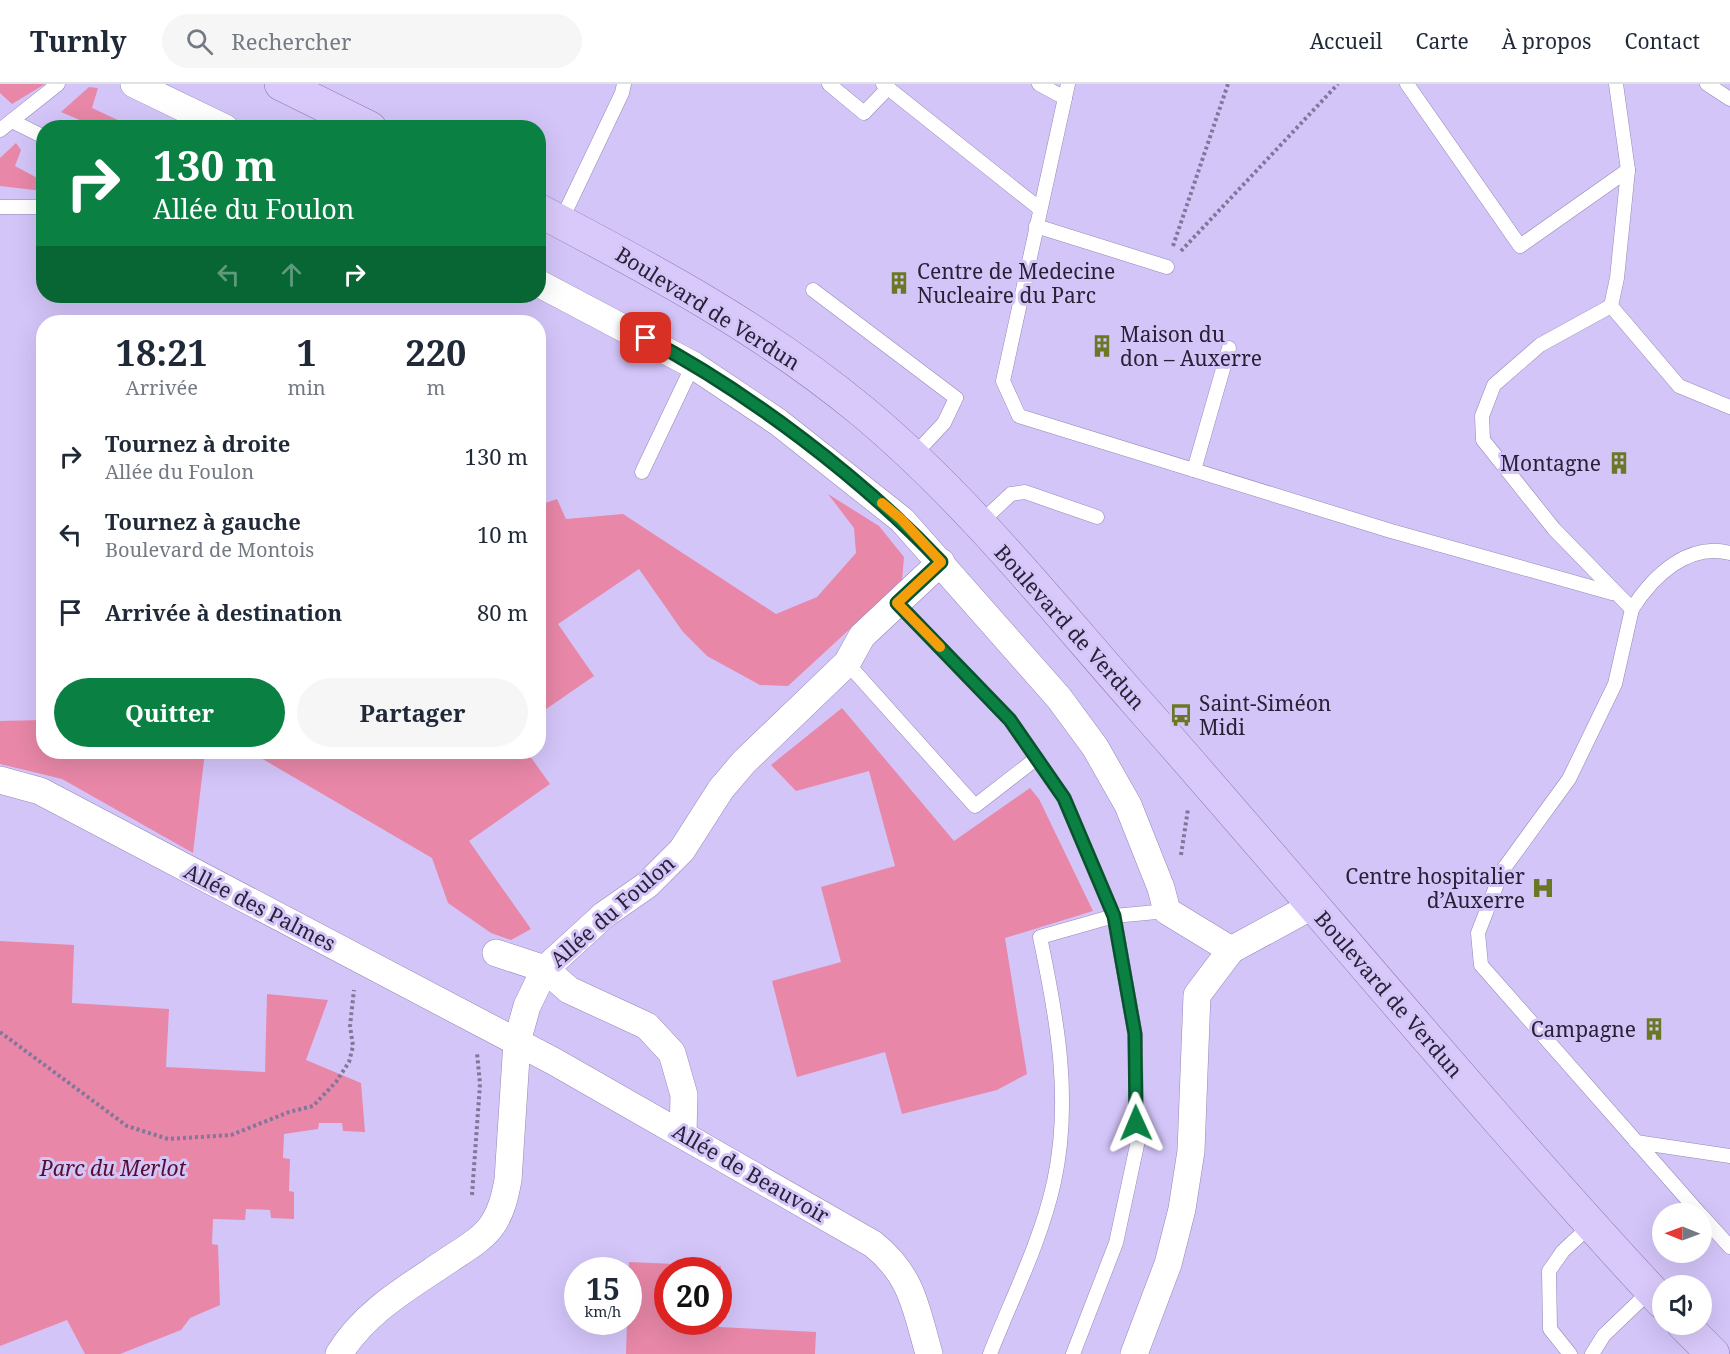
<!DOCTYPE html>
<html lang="fr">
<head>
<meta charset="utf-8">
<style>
	:root { --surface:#fff; --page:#f6f6f7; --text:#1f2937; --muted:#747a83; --line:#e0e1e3; --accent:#0b8043 }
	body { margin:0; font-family:"Noto Serif",serif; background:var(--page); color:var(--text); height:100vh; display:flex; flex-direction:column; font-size:22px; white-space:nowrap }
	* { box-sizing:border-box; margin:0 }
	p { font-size:20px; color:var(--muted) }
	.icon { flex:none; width:33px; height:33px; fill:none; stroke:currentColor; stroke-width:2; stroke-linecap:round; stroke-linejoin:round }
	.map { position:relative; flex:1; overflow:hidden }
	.sheet { position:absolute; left:36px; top:231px; width:510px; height:444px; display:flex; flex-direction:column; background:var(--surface); border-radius:24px; box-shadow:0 6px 24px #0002 }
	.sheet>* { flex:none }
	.banner { position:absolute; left:36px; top:36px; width:510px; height:183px; border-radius:24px; box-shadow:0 6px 24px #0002; background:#0b8043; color:#fff; overflow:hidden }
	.needle { width:39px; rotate:271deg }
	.fabs { position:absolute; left:1652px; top:1119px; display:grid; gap:12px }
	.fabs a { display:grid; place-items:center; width:60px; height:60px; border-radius:50%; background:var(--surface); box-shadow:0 6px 24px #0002; font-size:30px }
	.speed { position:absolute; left:564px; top:1173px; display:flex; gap:12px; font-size:30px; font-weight:700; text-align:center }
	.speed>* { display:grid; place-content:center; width:78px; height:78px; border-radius:50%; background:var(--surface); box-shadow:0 6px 24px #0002; line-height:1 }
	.speed small { font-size:15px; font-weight:400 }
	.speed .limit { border:9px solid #d22; background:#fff; color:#111 }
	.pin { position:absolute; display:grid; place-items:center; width:51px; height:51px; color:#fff; margin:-26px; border-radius:12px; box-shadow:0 3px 9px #0006 }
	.me { position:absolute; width:66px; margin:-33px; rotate:359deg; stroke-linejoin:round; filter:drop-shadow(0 0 4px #0008) }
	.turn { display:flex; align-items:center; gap:21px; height:126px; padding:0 18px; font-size:27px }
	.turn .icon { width:78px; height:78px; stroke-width:2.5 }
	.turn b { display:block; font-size:42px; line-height:51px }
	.lanes { display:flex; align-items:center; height:57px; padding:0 18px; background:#0003; justify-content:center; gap:30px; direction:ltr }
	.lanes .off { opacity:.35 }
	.eta { display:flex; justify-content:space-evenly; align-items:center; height:102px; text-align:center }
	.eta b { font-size:36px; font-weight:700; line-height:42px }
	.button { display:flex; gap:12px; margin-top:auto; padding:12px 18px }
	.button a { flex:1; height:69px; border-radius:36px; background:var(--accent); color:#fff; font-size:24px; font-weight:700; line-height:69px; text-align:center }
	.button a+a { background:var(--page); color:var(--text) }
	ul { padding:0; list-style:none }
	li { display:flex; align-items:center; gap:18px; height:78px; padding:0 18px }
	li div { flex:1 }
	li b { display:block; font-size:22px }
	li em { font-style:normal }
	header { display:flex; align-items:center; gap:36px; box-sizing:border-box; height:84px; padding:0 30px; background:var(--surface); border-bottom:2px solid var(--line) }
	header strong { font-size:28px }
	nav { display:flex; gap:33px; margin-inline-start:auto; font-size:21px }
	.search { width:420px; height:54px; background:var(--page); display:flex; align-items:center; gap:15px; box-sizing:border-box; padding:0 21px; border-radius:33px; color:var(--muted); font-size:22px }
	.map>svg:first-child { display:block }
	.green { fill:#e887a8; fill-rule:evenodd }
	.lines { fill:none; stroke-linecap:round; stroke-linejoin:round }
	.service-casing { stroke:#9687b8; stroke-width:15 }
	.minor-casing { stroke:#9687b8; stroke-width:28 }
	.primary-casing { stroke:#8a77b3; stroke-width:34 }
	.path { stroke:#82769b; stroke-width:4; stroke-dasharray:3 3; stroke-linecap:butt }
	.service { stroke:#fff; stroke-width:14 }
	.minor { stroke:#fff; stroke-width:27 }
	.primary { stroke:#d9c9fa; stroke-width:33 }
	.route-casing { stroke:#07532c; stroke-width:15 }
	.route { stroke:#0b8043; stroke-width:10 }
	.slow { stroke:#f59e0b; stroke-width:10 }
	.labels { text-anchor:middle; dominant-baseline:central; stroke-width:6; stroke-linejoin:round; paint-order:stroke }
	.poi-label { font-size:21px; fill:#292236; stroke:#d4c5f9; text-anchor:start }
	.street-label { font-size:21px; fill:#292236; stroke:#d4c5f9 }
	.park-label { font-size:21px; font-style:italic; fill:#570d2e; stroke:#d4c5f9 }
</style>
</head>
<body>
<header>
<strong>Turnly</strong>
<div class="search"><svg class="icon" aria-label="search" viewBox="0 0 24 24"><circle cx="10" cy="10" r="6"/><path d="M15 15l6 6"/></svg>Rechercher</div>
<nav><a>Accueil</a><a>Carte</a><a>À propos</a><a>Contact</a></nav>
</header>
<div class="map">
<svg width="1730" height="1270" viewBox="0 0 1730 1270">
	<rect width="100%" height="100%" fill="#d4c5f9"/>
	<g class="green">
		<path d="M0 0H45L12 20 0 9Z"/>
		<path d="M89 3 98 4 92 24 133 43H96L61 28Z"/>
		<path d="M16 59 21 66 15 82 43 97V107L0 102V74Z"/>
		<path d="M828 410 879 442 904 473 902 497 788 602 760 601 707 572 683 548 639 485 558 540 594 592 539 630V421L557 415 566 435 623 430 776 530 817 513 856 469 854 444Z"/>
		<path d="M842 624 954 757 1030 704 1039 715 1093 827 1005 854 1027 990 997 1006 902 1030 885 968 797 993 772 897 841 878 821 803 895 782 869 687 796 707 771 681Z"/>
		<path d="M43 636 44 668H205L193 769 62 695 0 680V637Z"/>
		<path d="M244 668H527L550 700 469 757 531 845 511 856 491 849 448 819 432 774 254 670Z"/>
		<path d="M0 857 74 861 72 919 169 925 166 983 265 988 267 910 328 916 306 976 361 999 365 1048 343 1047 342 1039H319L318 1045 284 1050 283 1074 290 1075 289 1107 294 1108V1135L271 1134 270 1126 246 1125 245 1136 213 1135 212 1160 218 1161 220 1221 190 1234 181 1246 120 1270H85L67 1236 0 1262Z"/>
		<path d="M629 1178 721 1182 719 1243 816 1248 815 1270H626ZM668 1186H718V1238H668Z"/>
	</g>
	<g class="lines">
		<g class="service-casing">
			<g id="service">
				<path d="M829 0 864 29 888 4"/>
				<path d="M883 0 1040 125"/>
				<path d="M1039 0 1065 14"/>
				<path d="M1068 0 1003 297 1019 332 1391 447 1612 509"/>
				<path d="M1407 0 1520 162 1628 86"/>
				<path d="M1616 0 1628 86 1617 194 1611 222 1679 302 1730 323"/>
				<path d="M1707 0 1730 15"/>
				<path d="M12 37 44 53"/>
				<path d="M0 46 58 0"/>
				<path d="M0 123H44"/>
				<path d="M561 137 622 9 624 0"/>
				<path d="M1036 142 1167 183"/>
				<path d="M813 206 956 314 944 339 913 372"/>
				<path d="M1611 222 1540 261 1494 301 1482 332 1483 356 1554 445 1632 525 1615 600 1569 695 1502 787 1478 849 1481 881 1700 1130"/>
				<path d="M1194 386 1229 264"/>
				<path d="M642 388 693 281"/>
				<path d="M979 440 1011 410 1025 408 1097 433"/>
				<path d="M897 519 1010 636 1064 714 1114 832 1135 950 1137 1061 1116 1159 1073 1270"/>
				<path d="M1632 525C1653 492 1688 458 1730 469"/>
				<path d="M847 579 975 722 1037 674"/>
				<path d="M1636 1058 1730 1072"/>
				<path d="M1701 1131 1730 1163"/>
				<path d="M990 1270C1012 1214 1041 1157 1054 1098 1072 1015 1057 934 1040 853L1114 832 1167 827"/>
				<path d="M1570 1270 1550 1245 1549 1187 1563 1167 1592 1140"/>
				<path d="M1592 1270 1604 1251 1651 1206"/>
			</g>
		</g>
		<g class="minor-casing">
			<g id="minor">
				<path d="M134 0 225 44"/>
				<path d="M538 199 693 281 778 338 902 436 1059 614 1095 663 1128 721 1161 804 1167 827 1231 866"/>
				<path d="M0 696 40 707 555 978 873 1160C912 1191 916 1224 929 1270"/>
				<path d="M496 869 545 885 569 906 647 942 672 969 684 1011 683 1050"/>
				<path d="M339 1270C365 1227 409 1203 450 1175 465 1165 483 1155 493 1140 502 1126 505 1112 508 1096L517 958 527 922 545 885 604 831 647 801 682 766 721 705 744 678 847 579 862 552 941 478"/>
				<path d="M1134 1270 1168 1180 1182 1125 1191 1067 1197 911 1231 866 1312 822"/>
			</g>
		</g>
		<g class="primary-casing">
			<g id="primary">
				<path d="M281 0 370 44"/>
				<path d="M538 126C651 185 763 245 862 327 962 410 1048 517 1134 615 1311 815 1480 1022 1662 1218"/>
				<path d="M1683 1240 1713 1270"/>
			</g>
		</g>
		<g class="path">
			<path d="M1173 162 1228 0"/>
			<path d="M1181 167 1338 0"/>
			<path d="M1181 771 1188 725"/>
			<path d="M0 948 127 1042 168 1055 231 1051 289 1028 313 1022 336 998 349 978 353 962 350 942 354 906"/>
			<path d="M472 1111 480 1000 477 969"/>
		</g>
		<use href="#service" class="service"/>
		<use href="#minor" class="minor"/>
		<use href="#primary" class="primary"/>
	</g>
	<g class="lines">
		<g class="route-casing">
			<path id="route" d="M646 254C748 308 862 394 941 478L897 519 1010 636 1064 714 1114 832 1135 950 1136 1039"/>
		</g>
		<use href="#route" class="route"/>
		<path class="slow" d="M882 419 902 436 941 478 897 519 940 563"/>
	</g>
	<defs>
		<g id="building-bare" transform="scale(1.8)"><path d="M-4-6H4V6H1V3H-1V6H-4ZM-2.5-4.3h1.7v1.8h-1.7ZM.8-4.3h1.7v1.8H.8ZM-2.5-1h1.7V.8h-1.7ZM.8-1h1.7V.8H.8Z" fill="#6a7825" stroke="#d4c5f9" stroke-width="2.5" paint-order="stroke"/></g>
		<g id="bus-bare" transform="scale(1.8)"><path d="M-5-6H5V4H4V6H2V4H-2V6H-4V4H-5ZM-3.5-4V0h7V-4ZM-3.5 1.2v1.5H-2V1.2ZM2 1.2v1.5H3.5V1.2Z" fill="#6a7825" stroke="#d4c5f9" stroke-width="2.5" paint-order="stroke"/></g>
		<g id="hospital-bare" transform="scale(1.8)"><path d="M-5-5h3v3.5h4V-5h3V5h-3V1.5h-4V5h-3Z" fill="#6a7825" stroke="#d4c5f9" stroke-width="2.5" paint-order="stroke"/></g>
	</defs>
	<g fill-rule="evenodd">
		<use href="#building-bare" x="899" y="199"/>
		<use href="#building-bare" x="1102" y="262"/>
		<use href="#building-bare" x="1619" y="379"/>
		<use href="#bus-bare" x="1181" y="631"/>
		<use href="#hospital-bare" x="1543" y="804"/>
		<use href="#building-bare" x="1654" y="945"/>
	</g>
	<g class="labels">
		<g class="poi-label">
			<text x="917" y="187">Centre de Medecine<tspan x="917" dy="24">Nucleaire du Parc</tspan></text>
			<text x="1120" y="250">Maison du<tspan x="1120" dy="24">don – Auxerre</tspan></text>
			<text x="1601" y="379" text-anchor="end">Montagne</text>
			<text x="1199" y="619">Saint-Siméon<tspan x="1199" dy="24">Midi</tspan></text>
			<text x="1525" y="792" text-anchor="end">Centre hospitalier<tspan x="1525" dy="24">d’Auxerre</tspan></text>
			<text x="1636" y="945" text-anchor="end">Campagne</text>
		</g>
		<g class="street-label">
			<text transform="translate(708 224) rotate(32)">Boulevard de Verdun</text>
			<text transform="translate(1070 543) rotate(48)">Boulevard de Verdun</text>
			<text transform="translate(260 823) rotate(27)">Allée des Palmes</text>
			<text transform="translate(612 827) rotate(-41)">Allée du Foulon</text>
			<text transform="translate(1389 910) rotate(49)">Boulevard de Verdun</text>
			<text transform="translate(751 1089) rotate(30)">Allée de Beauvoir</text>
		</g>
		<g class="park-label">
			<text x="113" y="1084">Parc du Merlot</text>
		</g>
	</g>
</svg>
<div class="fabs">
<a><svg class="needle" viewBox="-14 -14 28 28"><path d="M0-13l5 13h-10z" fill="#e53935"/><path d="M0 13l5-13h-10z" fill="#747a83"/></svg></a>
<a><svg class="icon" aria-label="sound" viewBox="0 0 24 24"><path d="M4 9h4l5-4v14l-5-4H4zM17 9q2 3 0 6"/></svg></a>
</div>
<div class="speed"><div>15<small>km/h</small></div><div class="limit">20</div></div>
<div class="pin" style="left:646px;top:254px;background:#d93025"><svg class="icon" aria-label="arrive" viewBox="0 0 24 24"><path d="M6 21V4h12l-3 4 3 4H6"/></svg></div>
<svg class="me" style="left:1136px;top:1039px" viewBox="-20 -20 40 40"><path d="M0-17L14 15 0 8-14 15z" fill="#0b8043" stroke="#fff" stroke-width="4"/></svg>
<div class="banner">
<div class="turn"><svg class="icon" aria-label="right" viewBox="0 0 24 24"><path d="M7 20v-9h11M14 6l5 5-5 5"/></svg><div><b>130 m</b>Allée du Foulon</div></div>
<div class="lanes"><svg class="icon off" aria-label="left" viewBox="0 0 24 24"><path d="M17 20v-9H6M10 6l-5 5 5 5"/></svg><svg class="icon off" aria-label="ahead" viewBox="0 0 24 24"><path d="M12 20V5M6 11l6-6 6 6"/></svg><svg class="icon" aria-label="right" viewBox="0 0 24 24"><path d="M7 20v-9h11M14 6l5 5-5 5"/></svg></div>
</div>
<section class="sheet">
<div class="eta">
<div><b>18:21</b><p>Arrivée</p></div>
<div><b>1</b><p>min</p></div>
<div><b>220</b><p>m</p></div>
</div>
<ul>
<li><svg class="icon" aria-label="right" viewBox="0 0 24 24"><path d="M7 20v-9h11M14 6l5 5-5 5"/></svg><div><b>Tournez à droite</b><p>Allée du Foulon</p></div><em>130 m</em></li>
<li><svg class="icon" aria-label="left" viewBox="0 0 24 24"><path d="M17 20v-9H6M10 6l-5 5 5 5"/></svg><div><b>Tournez à gauche</b><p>Boulevard de Montois</p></div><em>10 m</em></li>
<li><svg class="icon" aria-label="arrive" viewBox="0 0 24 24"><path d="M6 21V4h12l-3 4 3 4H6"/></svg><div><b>Arrivée à destination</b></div><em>80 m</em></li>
</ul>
<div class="button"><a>Quitter</a><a>Partager</a></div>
</section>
</div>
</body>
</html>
